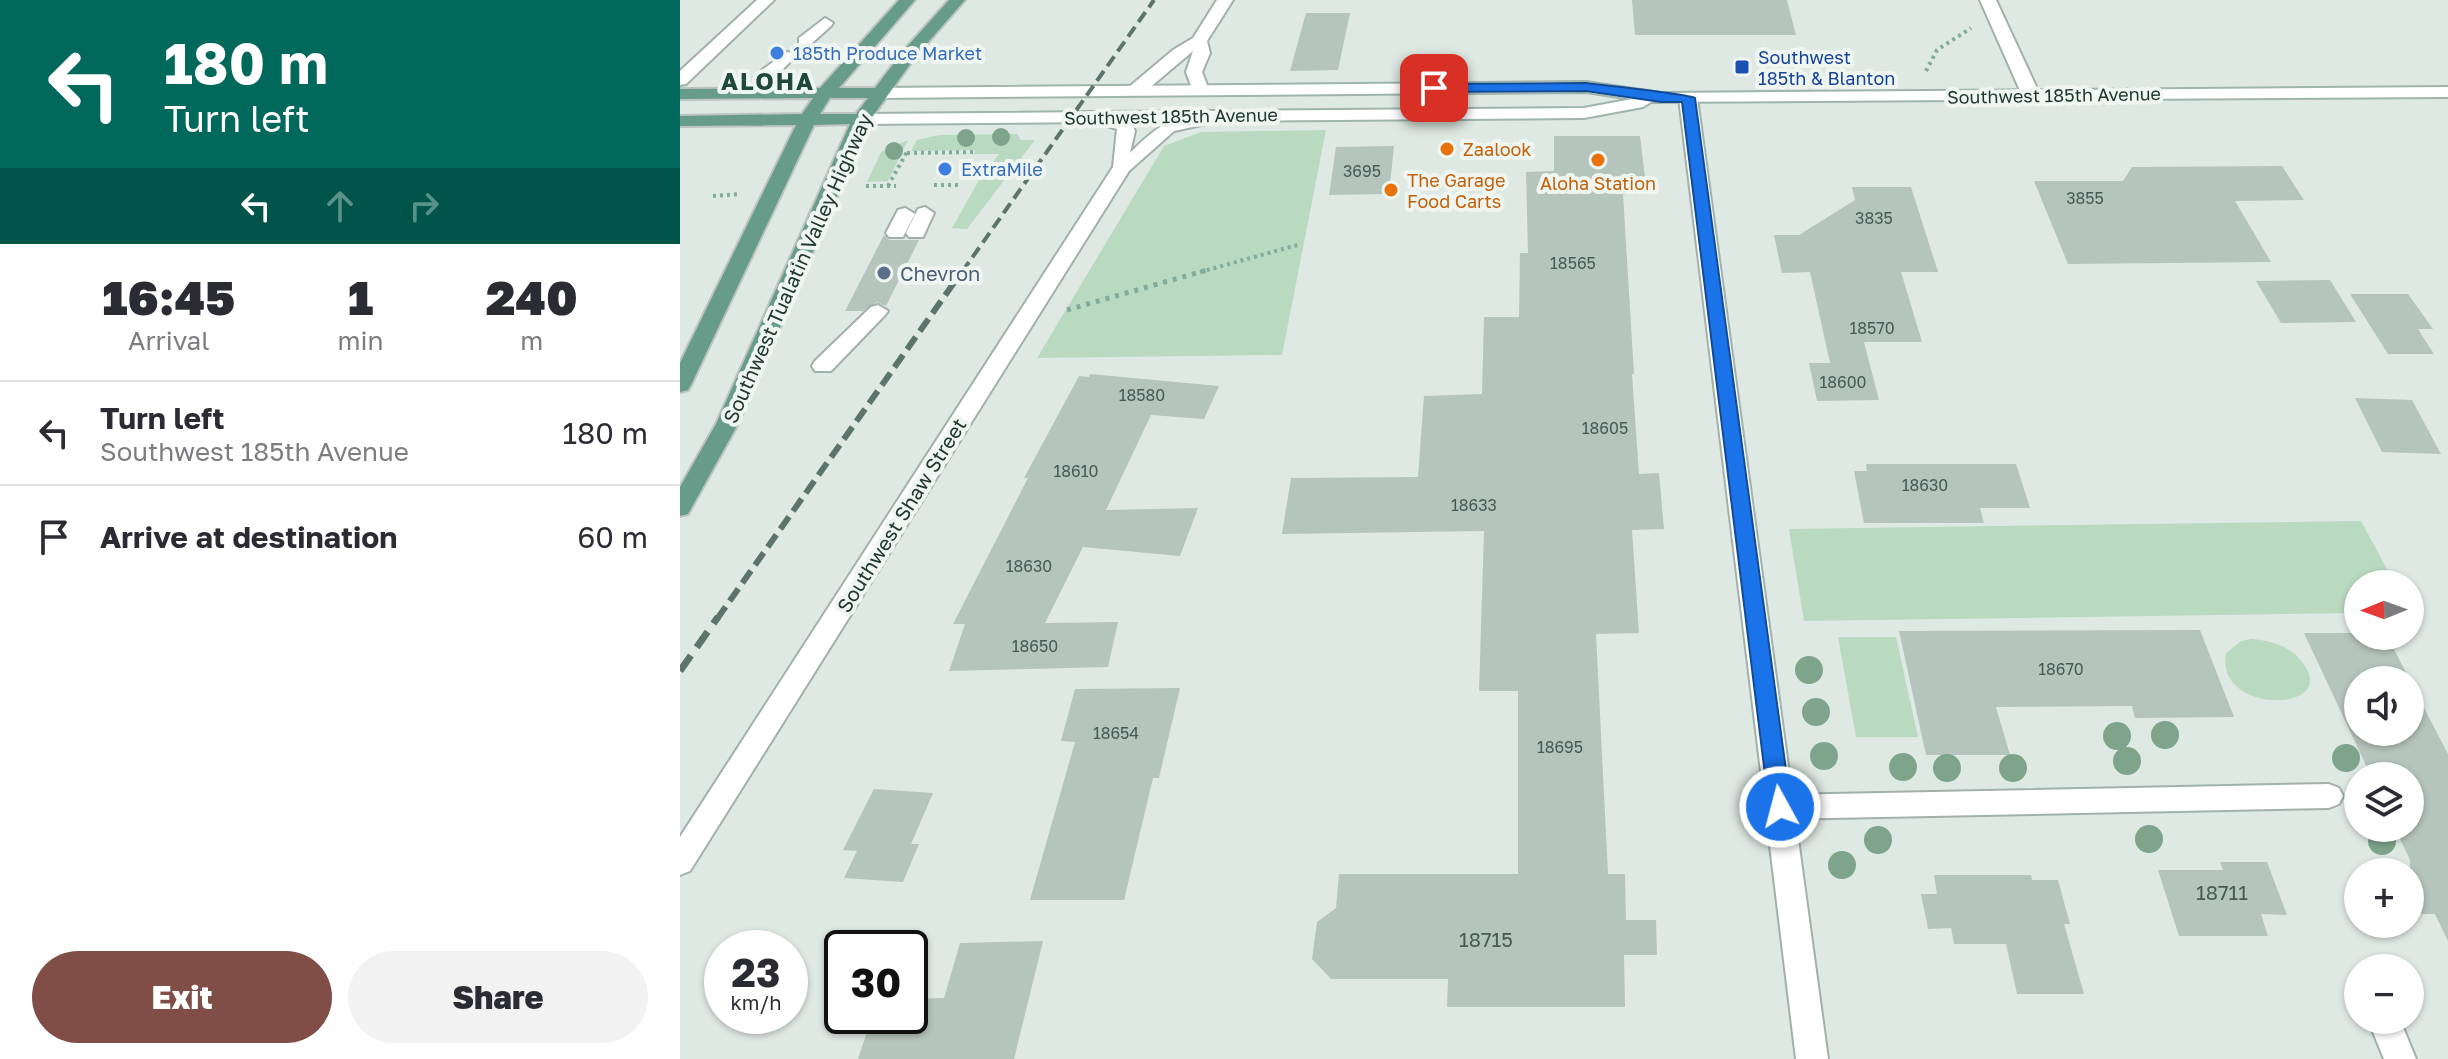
<!DOCTYPE html>
<html lang="en">
<head>
<meta charset="utf-8">
<style>
	:root { --surface:#fff; --page:#f2f2f3; --text:#2b2b33; --muted:#7c7c81; --line:#e1e1e2; --accent:#804e46 }
	body { margin:0; font-family:"Golos Text",sans-serif; background:var(--page); color:var(--text); height:100vh; display:flex; flex-direction:column; font-size:30px; white-space:nowrap }
	* { box-sizing:border-box; margin:0 }
	p { font-size:26px; color:var(--muted) }
	.icon { flex:none; width:44px; height:44px; fill:none; stroke:currentColor; stroke-width:2; stroke-linecap:round; stroke-linejoin:round }
	.map { position:relative; flex:1; overflow:hidden }
	.sheet { display:flex; flex-direction:column; background:var(--surface); width:680px }
	.sheet>* { flex:none }
	.top-card { background:#00695c; color:#fff; overflow:hidden }
	.needle { width:52px; rotate:269deg }
	.controls { position:absolute; left:1664px; top:570px; display:grid; gap:16px }
	.controls a { display:grid; place-items:center; width:80px; height:80px; border-radius:50%; background:var(--surface); box-shadow:0 2px 6px #0004; font-size:40px }
	.speed { position:absolute; left:24px; top:930px; display:flex; gap:16px; font-size:40px; font-weight:700; text-align:center }
	.speed>* { display:grid; place-content:center; width:104px; height:104px; border-radius:50%; background:var(--surface); box-shadow:0 2px 6px #0004; line-height:1 }
	.speed small { font-size:20px; font-weight:400 }
	.speed .limit { border:4px solid #111; border-radius:12px; background:#fff; color:#111 }
	.pin { position:absolute; display:grid; place-items:center; width:68px; height:68px; color:#fff; margin:-34px; border-radius:16px; box-shadow:0 4px 12px #0006 }
	.me { position:absolute; width:88px; margin:-44px; rotate:353deg; stroke-linejoin:round; filter:drop-shadow(0 0 6px #0008) }
	.turn { display:flex; align-items:center; gap:28px; height:168px; padding:0 32px; font-size:36px }
	.turn .icon { width:104px; height:104px; stroke-width:2.5 }
	.turn b { display:block; font-size:56px; line-height:68px }
	.lanes { display:flex; align-items:center; height:76px; padding:0 32px; background:#0003; justify-content:center; gap:40px; direction:ltr }
	.lanes .off { opacity:.35 }
	.eta { display:flex; justify-content:space-evenly; align-items:center; height:136px; text-align:center }
	.eta b { font-size:48px; font-weight:800; line-height:56px }
	.cta { display:flex; gap:16px; margin-top:auto; padding:16px 32px }
	.cta a { flex:1; height:92px; border-radius:48px; background:var(--accent); color:#fff; font-size:32px; font-weight:800; line-height:92px; text-align:center }
	.cta a+a { background:var(--page); color:var(--text) }
	ul { padding:0; list-style:none }
	li { display:flex; align-items:center; gap:24px; height:104px; padding:0 32px; border-top:2px solid var(--line) }
	li div { flex:1 }
	li b { display:block; font-size:30px }
	li em { font-style:normal }
	main { display:flex; flex:1; min-height:0 }
	.map>svg:first-child { display:block }
	.green { fill:#b9d9c0 }
	.building { fill:#b5c4bd }
	.lines { fill:none; stroke-linecap:round; stroke-linejoin:round }
	.service-casing { stroke:#a2b0ab; stroke-width:4 }
	.minor-casing { stroke:#a2b0ab; stroke-width:4 }
	.secondary-casing { stroke:#9fb4ab; stroke-width:4 }
	.primary-casing { stroke:#bcc3c1; stroke-width:4 }
	.path-far1 { stroke:#82ab9c; stroke-width:4; stroke-dasharray:3 4; stroke-linecap:butt }
	.path { stroke:#82ab9c; stroke-width:5; stroke-dasharray:4 6; stroke-linecap:butt }
	.service { fill:#fff; fill-rule:evenodd }
	.minor { fill:#fff; fill-rule:evenodd }
	.secondary { fill:#fff; fill-rule:evenodd }
	.primary { fill:#679c8b; fill-rule:evenodd }
	.rail-far2 { stroke:#5c746c; stroke-width:4; stroke-dasharray:12 6; stroke-linecap:butt }
	.rail-far1 { stroke:#5c746c; stroke-width:6; stroke-dasharray:15 7; stroke-linecap:butt }
	.rail { stroke:#5c746c; stroke-width:7; stroke-dasharray:19 10; stroke-linecap:butt }
	.tree { fill:#7ea48b }
	.route { fill:#1a73e8; stroke:#114b97; stroke-width:2 }
	.shop-dot { fill:#3f7fe0; stroke:#eff6f2; stroke-width:3 }
	.transit-dot { fill:#1a4fb4; stroke:#eff6f2; stroke-width:3 }
	.food-dot { fill:#e8710a; stroke:#eff6f2; stroke-width:3 }
	.service-dot { fill:#5c6f8a; stroke:#eff6f2; stroke-width:3 }
	.labels { text-anchor:middle; dominant-baseline:central; stroke-width:8; stroke-linejoin:round; paint-order:stroke }
	.number-label { font-size:16px; fill:#465b54 }
	.far-shop-label { font-size:18px; fill:#366cbe; stroke:#eff6f2; text-anchor:start }
	.far-transit-label { font-size:18px; fill:#164399; stroke:#eff6f2; text-anchor:start }
	.far-street-label { font-size:18px; fill:#213831; stroke:#eff6f2 }
	.far-food-label { font-size:18px; fill:#c56008; stroke:#eff6f2; text-anchor:start }
	.street-label { font-size:20px; fill:#213831; stroke:#eff6f2 }
	.service-label { font-size:20px; fill:#4e5e75; stroke:#eff6f2; text-anchor:start }
	.near-number-label { font-size:20px; fill:#465b54 }
	.far-district-label { font-size:24px; font-weight:bold; letter-spacing:2px; fill:#1f493c; stroke:#eff6f2 }
</style>
</head>
<body>
<main>
<section class="sheet">
<div class="top-card">
<div class="turn"><svg class="icon" aria-label="left" viewBox="0 0 24 24"><path d="M17 20v-9H6M10 6l-5 5 5 5"/></svg><div><b>180 m</b>Turn left</div></div>
<div class="lanes"><svg class="icon" aria-label="left" viewBox="0 0 24 24"><path d="M17 20v-9H6M10 6l-5 5 5 5"/></svg><svg class="icon off" aria-label="ahead" viewBox="0 0 24 24"><path d="M12 20V5M6 11l6-6 6 6"/></svg><svg class="icon off" aria-label="right" viewBox="0 0 24 24"><path d="M7 20v-9h11M14 6l5 5-5 5"/></svg></div>
</div>
<div class="eta">
<div><b>16:45</b><p>Arrival</p></div>
<div><b>1</b><p>min</p></div>
<div><b>240</b><p>m</p></div>
</div>
<ul>
<li><svg class="icon" aria-label="left" viewBox="0 0 24 24"><path d="M17 20v-9H6M10 6l-5 5 5 5"/></svg><div><b>Turn left</b><p>Southwest 185th Avenue</p></div><em>180 m</em></li>
<li><svg class="icon" aria-label="arrive" viewBox="0 0 24 24"><path d="M6 21V4h12l-3 4 3 4H6"/></svg><div><b>Arrive at destination</b></div><em>60 m</em></li>
</ul>
<div class="cta"><a>Exit</a><a>Share</a></div>
</section>
<div class="map">
<svg width="1768" height="1059" viewBox="0 0 1768 1059">
	<rect width="100%" height="100%" fill="#dfe9e4"/>
	<g class="green">
		<path d="M646 130 602 355 357 358 484 146 521 132Z"/>
		<path d="M337 134 341 140H355L287 229 272 228 298 182 319 154H294L295 150 231 151 237 140 260 135Z"/>
		<path d="M228 140 208 181 187 182 201 152Z"/>
		<path d="M1681 521 1715 584H1678V613L1124 621 1109 529Z"/>
		<path d="M1158 637H1216L1238 737H1176Z"/>
		<path d="M1572 639C1592 641 1610 646 1622 662 1663 713 1534 716 1546 653L1561 641Z"/>
	</g>
	<g class="building">
		<path d="M952 0H1107L1116 35H955Z"/>
		<path d="M626 13H670L658 70 610 71Z"/>
		<path d="M874 136H960L966 185H945L946 194H943L954 374H952L959 474 979 473 984 529 952 530 959 633 916 634 928 874H945L946 920H976L977 955H944L945 1007H767L768 979H651L632 959 637 922 656 908 659 874H838V691H799L804 531 602 534 611 478 738 477 744 396 802 394 804 317H839L840 253H848L846 172 874 171Z"/>
		<path d="M714 146 709 194 649 195 656 147Z"/>
		<path d="M1602 166 1624 200 1555 201 1591 262 1388 264 1354 181H1443L1452 167Z"/>
		<path d="M1172 187H1231L1258 272H1221L1242 342H1184L1199 400 1137 401 1129 363H1150L1130 272 1102 273 1094 235H1119L1175 200Z"/>
		<path d="M204 235 209 240H239L206 306 197 302 183 311H165Z"/>
		<path d="M1650 280 1676 322 1601 323 1576 281Z"/>
		<path d="M1670 294H1728L1753 329H1738L1754 354H1708Z"/>
		<path d="M410 374 539 386 524 419 471 415 426 510 518 508 500 556 403 547 365 623 438 622 428 667 269 671 285 624H273L348 478H344L399 376 409 377Z"/>
		<path d="M1675 398 1732 400 1761 454 1702 452Z"/>
		<path d="M1186 464H1336L1350 508H1300L1304 523H1184L1174 471H1187Z"/>
		<path d="M1520 630 1554 717 1455 718 1452 706 1316 707 1330 755H1246L1219 631Z"/>
		<path d="M1624 633H1678V636H1707L1730 680H1678V732H1730V681L1768 754V941L1755 914H1730V860L1715 828H1730V776H1691Z"/>
		<path d="M500 688 479 778H473L444 900H350L395 742 381 741 395 689Z"/>
		<path d="M194 789 253 793 231 844H239L223 882 164 878 177 851 163 850Z"/>
		<path d="M1540 862H1587L1607 915 1581 914 1588 936H1499L1478 870H1543Z"/>
		<path d="M1254 875H1351L1352 880H1378L1390 924H1384L1404 994H1337L1326 944H1274L1271 928 1248 929 1241 894H1257Z"/>
		<path d="M363 941 334 1059H178L192 1016H230V999L264 998 280 943Z"/>
	</g>
	<g class="lines">
		<g class="service-casing">
			<g id="service">
				<path d="M145 18 153 23 151 26 131 44H119V38Z"/>
				<path d="M107 52 113 53 115 57 94 78H82L80 74 82 70Z"/>
				<path d="M245 207 254 213 243 237H229L226 233 238 209Z"/>
				<path d="M225 208 235 214 223 237H209L206 233 218 210Z"/>
				<path d="M198 305 208 311 205 315 151 371H135L132 366 135 361 191 307Z"/>
				<path d="M1649 784 1659 788 1663 796 1659 804 1649 808 1100 819 1090 815 1086 807 1090 799 1100 795Z"/>
			</g>
		</g>
		<g class="minor-casing">
			<g id="minor">
				<path d="M77 0H94L6 84 0 85V71Z"/>
				<path d="M537 0H553L527 41 530 53 522 72 529 90 526 94H514L506 72 513 51 461 95H449L446 91 449 87 493 50 513 38Z"/>
				<path d="M1300 0H1316L1360 95 1357 99H1345L1342 95Z"/>
				<path d="M1008 93 1017 98 1148 1059H1116L999 98Z"/>
				<path d="M416 112 451 122 455 131 450 153C479 124 492 116 534 112L543 117 540 121 494 131 449 171 10 871 0 875V837L433 167 437 129 410 121 407 117 410 113Z"/>
				<path d="M1688 1020H1720L1736 1059H1704Z"/>
			</g>
		</g>
		<g class="secondary-casing">
			<path id="secondary" d="M906 82 981 93 1768 87V97L971 102 963 107 904 118 181 124 172 119 181 114 904 108 952 99 906 92 199 98 190 93 199 88Z"/>
		</g>
		<g class="primary-casing">
			<path id="primary" d="M219 0H235L159 88H195L224 50 269 0H285L236 56 190 120 58 424 8 514 0 516V487L36 424 170 124 134 125 11 385 8 390 0 392V363L116 125 0 126V116L122 114 133 98 0 99V89L140 88ZM150 98H188L176 114H140Z"/>
		</g>
		<g class="path-far1">
			<path d="M1246 71 1257 50 1291 28"/>
			<path d="M227 153 295 152"/>
			<path d="M254 185H281"/>
			<path d="M186 186H216"/>
			<path d="M208 186 228 150"/>
			<path d="M33 196 59 194"/>
			<path d="M520 272 621 244"/>
		</g>
		<path class="path" d="M387 310 527 270"/>
		<use href="#service" class="service"/>
		<use href="#minor" class="minor"/>
		<use href="#secondary" class="secondary"/>
		<use href="#primary" class="primary"/>
		<path class="rail-far2" d="M282 272 474 0"/>
		<path class="rail-far1" d="M37 619 283 270"/>
		<path class="rail" d="M0 671 38 617"/>
	</g>
	<g class="tree">
		<circle cx="321" cy="137" r="9"/>
		<circle cx="286" cy="138" r="9"/>
		<circle cx="214" cy="151" r="9"/>
		<circle cx="1129" cy="670" r="14"/>
		<circle cx="1136" cy="712" r="14"/>
		<circle cx="1485" cy="735" r="14"/>
		<circle cx="1437" cy="736" r="14"/>
		<circle cx="1144" cy="756" r="14"/>
		<circle cx="1666" cy="758" r="14"/>
		<circle cx="1447" cy="761" r="14"/>
		<circle cx="1223" cy="767" r="14"/>
		<circle cx="1267" cy="768" r="14"/>
		<circle cx="1333" cy="768" r="14"/>
		<circle cx="1469" cy="839" r="14"/>
		<circle cx="1198" cy="840" r="14"/>
		<circle cx="1702" cy="841" r="14"/>
		<circle cx="1162" cy="865" r="14"/>
	</g>
	<path class="route" d="M906 83C922 85 1010 94 1015 98L1111 807 1108 813 1100 816 1092 813 1089 807 1002 102H981L906 91 754 92 748 88 754 84Z"/>
	<g class="shop-dot">
		<circle cx="97" cy="53" r="8"/>
		<circle cx="265" cy="169" r="8"/>
	</g>
	<rect class="transit-dot" x="1054" y="59" width="16" height="16" rx="4"/>
	<g class="food-dot">
		<circle cx="767" cy="149" r="8"/>
		<circle cx="918" cy="160" r="8"/>
		<circle cx="711" cy="190" r="8"/>
	</g>
	<circle class="service-dot" cx="204" cy="273" r="8"/>
	<g class="labels">
		<g class="number-label">
			<text x="682" y="171">3695</text>
			<text x="1405" y="198">3855</text>
			<text x="1194" y="218">3835</text>
			<text x="893" y="263">18565</text>
			<text x="1192" y="328">18570</text>
			<text x="1163" y="382">18600</text>
			<text x="462" y="395">18580</text>
			<text x="925" y="428">18605</text>
			<text x="396" y="471">18610</text>
			<text x="1245" y="485">18630</text>
			<text x="794" y="505">18633</text>
			<text x="349" y="566">18630</text>
			<text x="355" y="646">18650</text>
			<text x="1381" y="669">18670</text>
			<text x="436" y="733">18654</text>
			<text x="880" y="747">18695</text>
		</g>
		<g class="far-shop-label">
			<text x="113" y="53">185th Produce Market</text>
			<text x="281" y="169">ExtraMile</text>
		</g>
		<g class="far-transit-label">
			<text x="1078" y="57">Southwest<tspan x="1078" dy="21">185th &amp; Blanton</tspan></text>
		</g>
		<g class="far-street-label">
			<text transform="translate(1374 95) rotate(-1)">Southwest 185th Avenue</text>
			<text transform="translate(491 116) rotate(-1)">Southwest 185th Avenue</text>
		</g>
		<g class="far-food-label">
			<text x="783" y="149">Zaalook</text>
			<text x="727" y="180">The Garage<tspan x="727" dy="21">Food Carts</tspan></text>
			<text x="918" y="183" text-anchor="middle">Aloha Station</text>
		</g>
		<g class="street-label">
			<text transform="translate(117 268) rotate(-66)">Southwest Tualatin Valley Highway</text>
			<text transform="translate(221 515) rotate(-58)">Southwest Shaw Street</text>
		</g>
		<g class="service-label">
			<text x="220" y="273">Chevron</text>
		</g>
		<g class="near-number-label">
			<text x="1542" y="892">18711</text>
			<text x="806" y="939">18715</text>
		</g>
		<g class="far-district-label">
			<text x="88" y="80">ALOHA</text>
		</g>
	</g>
</svg>
<div class="controls">
<a><svg class="needle" viewBox="-14 -14 28 28"><path d="M0-13l5 13h-10z" fill="#e53935"/><path d="M0 13l5-13h-10z" fill="#7c7c81"/></svg></a>
<a><svg class="icon" aria-label="sound" viewBox="0 0 24 24"><path d="M4 9h4l5-4v14l-5-4H4zM17 9q2 3 0 6"/></svg></a>
<a><svg class="icon" aria-label="layers" viewBox="0 0 24 24"><path d="M12 4l9 5-9 5-9-5zM3 14l9 5 9-5"/></svg></a>
<a>+</a>
<a>−</a>
</div>
<div class="speed"><div>23<small>km/h</small></div><div class="limit">30</div></div>
<div class="pin" style="left:754px;top:88px;background:#d93025"><svg class="icon" aria-label="arrive" viewBox="0 0 24 24"><path d="M6 21V4h12l-3 4 3 4H6"/></svg></div>
<svg class="me" style="left:1100px;top:807px" viewBox="-20 -20 40 40"><circle r="17" fill="#1a73e8" stroke="#fff" stroke-width="3"/><path d="M0-11L8 9 0 5-8 9z" fill="#fff"/></svg>
</div>
</main>
</body>
</html>
